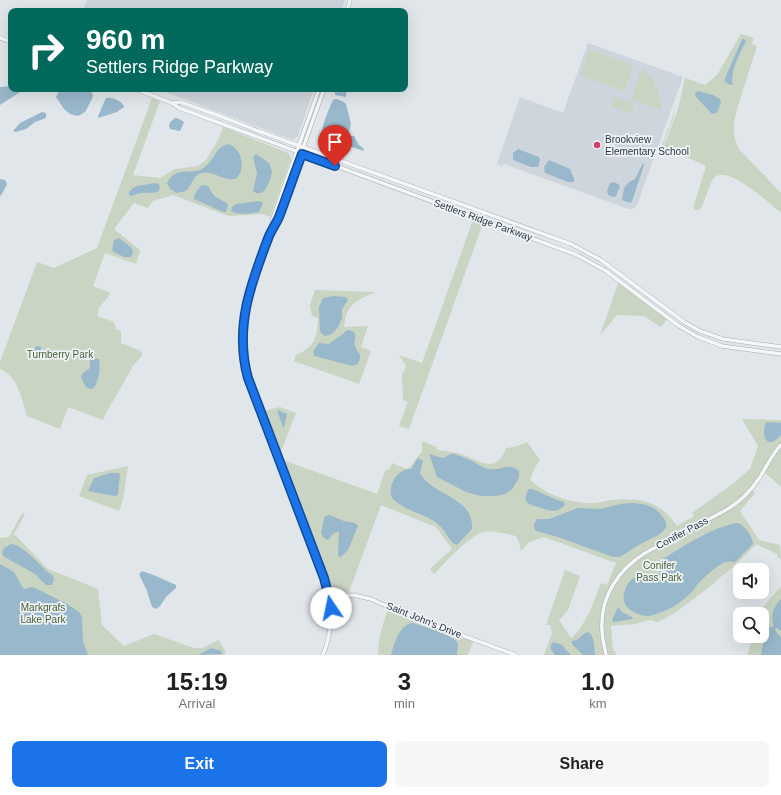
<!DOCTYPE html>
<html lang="en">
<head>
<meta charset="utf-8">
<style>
	:root { --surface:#fff; --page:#f6f6f6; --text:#202124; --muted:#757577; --accent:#1a73e8 }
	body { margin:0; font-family:Helvetica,sans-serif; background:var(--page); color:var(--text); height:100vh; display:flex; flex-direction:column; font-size:15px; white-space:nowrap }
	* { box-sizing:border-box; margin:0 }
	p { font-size:13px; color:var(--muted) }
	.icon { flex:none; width:22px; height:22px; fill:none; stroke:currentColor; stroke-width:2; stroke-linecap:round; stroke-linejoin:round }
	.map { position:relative; height:655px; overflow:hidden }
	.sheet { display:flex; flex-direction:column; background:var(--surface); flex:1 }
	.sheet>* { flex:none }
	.guide { position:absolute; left:8px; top:8px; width:400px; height:84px; border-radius:8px; box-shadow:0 4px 16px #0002; background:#00695c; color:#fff; overflow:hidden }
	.tools { position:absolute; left:733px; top:563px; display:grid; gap:8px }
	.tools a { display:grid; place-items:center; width:36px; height:36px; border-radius:8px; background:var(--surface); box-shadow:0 4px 16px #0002; font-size:20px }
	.pin { position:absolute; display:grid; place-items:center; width:34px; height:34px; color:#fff; margin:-41px -17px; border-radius:50% 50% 50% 0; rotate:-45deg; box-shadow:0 0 4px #0007 }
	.pin .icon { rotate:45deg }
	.me { position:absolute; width:44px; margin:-22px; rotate:349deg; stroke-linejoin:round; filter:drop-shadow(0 0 3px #0008) }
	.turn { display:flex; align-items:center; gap:14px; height:84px; padding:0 12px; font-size:18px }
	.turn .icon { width:52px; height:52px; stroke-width:2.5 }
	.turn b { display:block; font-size:28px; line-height:34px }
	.eta { display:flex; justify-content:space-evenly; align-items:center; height:68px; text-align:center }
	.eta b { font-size:24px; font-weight:700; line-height:28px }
	.primary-button { display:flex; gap:8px; margin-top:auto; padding:8px 12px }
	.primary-button a { flex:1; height:46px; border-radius:8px; background:var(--accent); color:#fff; font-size:16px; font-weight:700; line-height:46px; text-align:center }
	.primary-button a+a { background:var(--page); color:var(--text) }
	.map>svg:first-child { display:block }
	.built { fill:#cfd5dc }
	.green { fill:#c9d4c2 }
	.water { fill:#9ab8cb }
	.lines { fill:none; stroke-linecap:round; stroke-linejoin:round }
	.minor-casing { stroke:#a6adb5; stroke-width:4.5 }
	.minor { stroke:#f4f6f8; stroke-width:3.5 }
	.route-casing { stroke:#114b97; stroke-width:10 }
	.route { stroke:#1a73e8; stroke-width:7 }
	.poi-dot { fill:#d44168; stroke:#f1f4f7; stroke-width:1.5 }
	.labels { text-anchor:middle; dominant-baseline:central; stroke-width:3.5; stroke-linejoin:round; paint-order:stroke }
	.poi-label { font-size:10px; fill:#283543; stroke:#f1f4f7; text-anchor:start }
	.street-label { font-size:10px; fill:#283543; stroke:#f1f4f7 }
	.park-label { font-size:10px; fill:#425f35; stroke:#f1f4f7 }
</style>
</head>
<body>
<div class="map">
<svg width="781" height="655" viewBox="0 0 781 655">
	<rect width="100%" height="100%" fill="#e1e6ea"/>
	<g class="built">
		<path d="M87 0H345L341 11H83Z"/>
		<path d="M588 43 683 77 637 205 633 209H629L504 164 502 166 497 164 520 97 563 113Z"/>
		<path d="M157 89H314L298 136 293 140Z"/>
	</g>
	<g class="green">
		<path d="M741 34 754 38 752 44 757 46 737 109 734 123V133L736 142 739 149 781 193V213C771 205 729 165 715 177 710 181 705 201 701 208L698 210H695L693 208 694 205 706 166 691 159 663 149 678 109 685 78 705 85 717 75Z"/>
		<path d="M589 49 633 65 624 91 580 75Z"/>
		<path d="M642 68C656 79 660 93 661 110L633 100 632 97Z"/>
		<path d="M614 97 634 104 631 113 611 106Z"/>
		<path d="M152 98 160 101 133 175 160 178 175 169 198 166 206 160 218 140 223 127 288 153 290 155 291 159 270 217 263 214 228 216 173 195 153 201 148 208 134 203 114 229 140 250 136 264 105 253 93 286 111 293 99 308 97 316 114 322 116 329 121 331V343L139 350 143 354 133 366 105 415 103 420 68 407 60 429 27 416C22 400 18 376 0 369V362L37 262 54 268 97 248Z"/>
		<path d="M674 113H675L662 149 661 148Z"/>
		<path d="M473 220 483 223 409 429 399 426 408 402 403 400 402 374 405 370 406 366 399 355 422 363Z"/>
		<path d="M619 281 668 318 661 327 644 316 617 315 600 335Z"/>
		<path d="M315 290 375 292C355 301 346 305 344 327L368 326 361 347 371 351 359 384 294 361 296 355C315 347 317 337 318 318L312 316 310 305Z"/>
		<path d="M280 407 296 413 280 454 264 411Z"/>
		<path d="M742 419 781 420V487L763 471 751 490 755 493 740 511 759 540 780 545 781 560 777 556V554L756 544C746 558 672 620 657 622 656 622 651 620 651 620 646 620 640 623 635 624 627 625 619 625 611 626L613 651H615L616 655H544L552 633 550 625H546L565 570 580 576 568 610 559 620 571 638 580 629 590 611 601 583 607 585 616 563 544 537 529 542 521 551 519 542 516 536C506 534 491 529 481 533 467 538 445 563 434 574L430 569 452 549 436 527 381 505 349 592 336 593 332 592 283 460 377 494 385 471 389 469 392 463 407 469 410 467 422 451V441L437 447 436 449C444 452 452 451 461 454 480 460 496 476 506 448L515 447 527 442 540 460 534 469 530 480C544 493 566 502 586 503 595 504 604 501 613 500 641 497 661 502 677 526L694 516 692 513 734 483 750 469 758 446Z"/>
		<path d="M128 466 123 500 119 511 79 496 87 475Z"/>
		<path d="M22 513 25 514 14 534 48 569 98 589 102 625 124 646 154 634 194 648H202L219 640 226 653 224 655H0V538L9 537Z"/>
		<path d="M781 586V655H747L753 639 747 636H762V614H757Z"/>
		<path d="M389 607 474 640 468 655H378C378 638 383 623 389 607Z"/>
	</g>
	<g class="water">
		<path d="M742 39H744L746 41C741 51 729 74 733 84L730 85 724 81Z"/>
		<path d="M11 86V89H25L0 105V87Z"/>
		<path d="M60 89H89L93 95 92 99 85 112 78 116 70 114 64 109 56 97Z"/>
		<path d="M335 89H347L346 97 335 95Z"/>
		<path d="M698 91 713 95 720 99 721 102 717 113 712 114 696 97 695 93Z"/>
		<path d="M106 98C112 97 120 100 124 106V107L117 112 98 118V116Z"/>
		<path d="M336 99 342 101 346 104 351 124 349 132 336 142 321 136C322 125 328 111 333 100Z"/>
		<path d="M42 112 46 113V118L35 122 26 129 16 132 13 131 20 123Z"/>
		<path d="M175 118 179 119 184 122 180 131 170 129 169 126 170 122Z"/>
		<path d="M348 136H354L359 145 364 149V151L342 144V142Z"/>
		<path d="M228 144C242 148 246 168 237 178 224 184 211 166 197 175 193 179 190 187 186 191L177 193 170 189 167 183C178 162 194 180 208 164 215 157 217 146 228 144Z"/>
		<path d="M518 149 539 157 540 160 538 167H531L513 160V153Z"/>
		<path d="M256 154 269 163 272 171C271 179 265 200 253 191L257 173 253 157Z"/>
		<path d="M549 160 570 169 574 179V182H568L545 173 544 167Z"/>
		<path d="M643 163 644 165 632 201 630 203 622 200 624 188 629 182 635 179Z"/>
		<path d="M0 179 5 180 7 184 2 194 0 196Z"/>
		<path d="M614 182 618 184 620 186 616 196 613 197 608 195 607 191 610 183Z"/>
		<path d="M155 183 159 184C163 196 149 192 142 193 138 193 135 195 132 196L129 195V192L133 188 137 186Z"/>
		<path d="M203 185 208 186C216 201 217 196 228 204L226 212H223L194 199C194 194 199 187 203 185Z"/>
		<path d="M260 201 263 203 259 212C251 213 237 216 231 211L232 207 236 204Z"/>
		<path d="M119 238 132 248 133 252 131 257H124L112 251 114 240Z"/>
		<path d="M333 296 346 297 348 300 342 309V318L338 327 332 334 325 336 321 333 320 331 319 307 323 298Z"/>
		<path d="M348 330C360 332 353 338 355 346 358 355 363 352 358 364L353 366 314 356 313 351 319 343 329 344Z"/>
		<path d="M37 346 41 347V353L38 359H34L31 357V352Z"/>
		<path d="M92 358 99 359C101 368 99 381 94 388L90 389 85 386 81 377 83 373 90 368V360Z"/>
		<path d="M278 410 287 414 284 428 283 427 278 413Z"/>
		<path d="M767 422 781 423V435C778 438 774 443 770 442 762 441 763 426 767 422Z"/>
		<path d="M429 454 443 458 451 454H454C460 456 466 458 472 461 477 463 482 468 489 469 500 471 509 462 519 471V478L512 489 505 494 496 496H481L466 492 437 477Z"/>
		<path d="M418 458 423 461 420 473C433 497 474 496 472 529L457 545 453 543C448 538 445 530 440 526 427 513 406 513 392 498 388 489 394 473 405 470 407 469 409 469 411 469Z"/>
		<path d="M110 473H118L120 474 118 495 114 496 88 491 94 478Z"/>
		<path d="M529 489H532L555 499 564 502 565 505C556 515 548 510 538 507 532 505 528 505 525 499L527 492Z"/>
		<path d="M632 503C645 504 654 505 662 516 665 520 667 523 666 528L660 534 635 547 625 554 619 557H613L558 537 536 531 534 528V524L537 519H549L578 508 601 509 620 504Z"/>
		<path d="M329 515 344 521 355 523 358 526 348 550 341 557 338 556V553L339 531 333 534 328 540 324 538 321 534 324 518 326 516Z"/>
		<path d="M739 523C746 528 752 535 753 544L735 562C732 562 729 561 726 562 718 564 703 578 697 585 695 587 694 590 692 592 681 603 668 611 653 615 645 618 633 613 627 607 620 599 625 583 634 578L646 581H653L660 572 659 561C682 548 714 525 739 523Z"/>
		<path d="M11 544C25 545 41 568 53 576L54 579 52 585H46L35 574 3 556 2 553 4 548Z"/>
		<path d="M0 564 14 572 23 588 26 589 30 587 35 588 67 604 79 612 82 617 83 641 88 655H0Z"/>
		<path d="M142 571 156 576 176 585V588L166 597 160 606 156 609 152 607 147 591 139 574Z"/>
		<path d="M781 599V631L777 628 775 629 777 633 781 637V655H761L765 632 767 628 774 626C770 617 773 606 781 599Z"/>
		<path d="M618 607 622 612 632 617 633 619 614 622 612 620Z"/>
		<path d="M413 623C422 626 452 635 457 642 459 646 457 651 457 655H391C394 645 399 624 413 623Z"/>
		<path d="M588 632C595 636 594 648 595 655H583L572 644V641L577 640 585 633Z"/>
		<path d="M553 642 562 645 571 655H555L551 650 550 647Z"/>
		<path d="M211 648 221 651 222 654 198 655Z"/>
	</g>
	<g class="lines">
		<g class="minor-casing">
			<g id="minor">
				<path d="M347 11 350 0"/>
				<path d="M0 38 11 42"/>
				<path d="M135 89 172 103 179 108 577 255 606 271 679 326 698 337 722 346 781 354"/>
				<path d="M319 89 273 218 270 235 245 306 243 329V347L245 365 251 386 328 592C333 614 331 635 323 655"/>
				<path d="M172 103 180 102 220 116 261 132 571 244 601 260 684 322 700 331 723 339 781 347"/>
				<path d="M272 230 278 218 324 89"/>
				<path d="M329 597 353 595 371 599 404 614 516 655"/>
				<path d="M606 655C605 647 602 639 602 630 600 597 618 570 645 553L726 510C740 502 751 491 760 477 767 466 772 454 781 445"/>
			</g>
		</g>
		<use href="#minor" class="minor"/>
	</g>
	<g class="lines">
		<g class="route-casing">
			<path id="route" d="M331 608 329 597 324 578 248 378C234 327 251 283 269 236 272 229 276 224 279 217 287 196 294 175 302 154L335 166"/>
		</g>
		<use href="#route" class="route"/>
	</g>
	<circle class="poi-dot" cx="597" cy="145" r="4"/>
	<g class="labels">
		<g class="poi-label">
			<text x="605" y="139">Brookview<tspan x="605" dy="12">Elementary School</tspan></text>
		</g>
		<g class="street-label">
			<text transform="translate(483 220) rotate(20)">Settlers Ridge Parkway</text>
			<text transform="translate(682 533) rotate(-28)">Conifer Pass</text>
			<text transform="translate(424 620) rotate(22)">Saint John's Drive</text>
		</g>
		<g class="park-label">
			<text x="60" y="354">Turnberry Park</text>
			<text x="659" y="565">Conifer<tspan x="659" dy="12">Pass Park</tspan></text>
			<text x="43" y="607">Markgrafs<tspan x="43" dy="12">Lake Park</tspan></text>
		</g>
	</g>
</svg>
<div class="tools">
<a><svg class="icon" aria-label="sound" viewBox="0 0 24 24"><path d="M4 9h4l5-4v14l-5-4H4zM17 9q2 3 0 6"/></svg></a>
<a><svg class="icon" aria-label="search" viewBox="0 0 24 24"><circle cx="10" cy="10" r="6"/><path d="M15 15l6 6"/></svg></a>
</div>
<div class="pin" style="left:335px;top:166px;background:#d93025"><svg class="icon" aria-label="arrive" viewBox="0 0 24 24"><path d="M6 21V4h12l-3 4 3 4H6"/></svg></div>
<svg class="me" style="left:331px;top:608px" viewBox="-20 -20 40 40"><circle r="19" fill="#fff"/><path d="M0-13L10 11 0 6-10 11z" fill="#1a73e8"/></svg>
<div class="guide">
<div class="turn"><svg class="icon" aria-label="right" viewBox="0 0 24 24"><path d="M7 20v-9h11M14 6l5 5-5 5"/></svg><div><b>960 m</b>Settlers Ridge Parkway</div></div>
</div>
</div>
<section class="sheet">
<div class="eta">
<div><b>15:19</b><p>Arrival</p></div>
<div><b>3</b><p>min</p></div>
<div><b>1.0</b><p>km</p></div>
</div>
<div class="primary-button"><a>Exit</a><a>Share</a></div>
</section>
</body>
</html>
